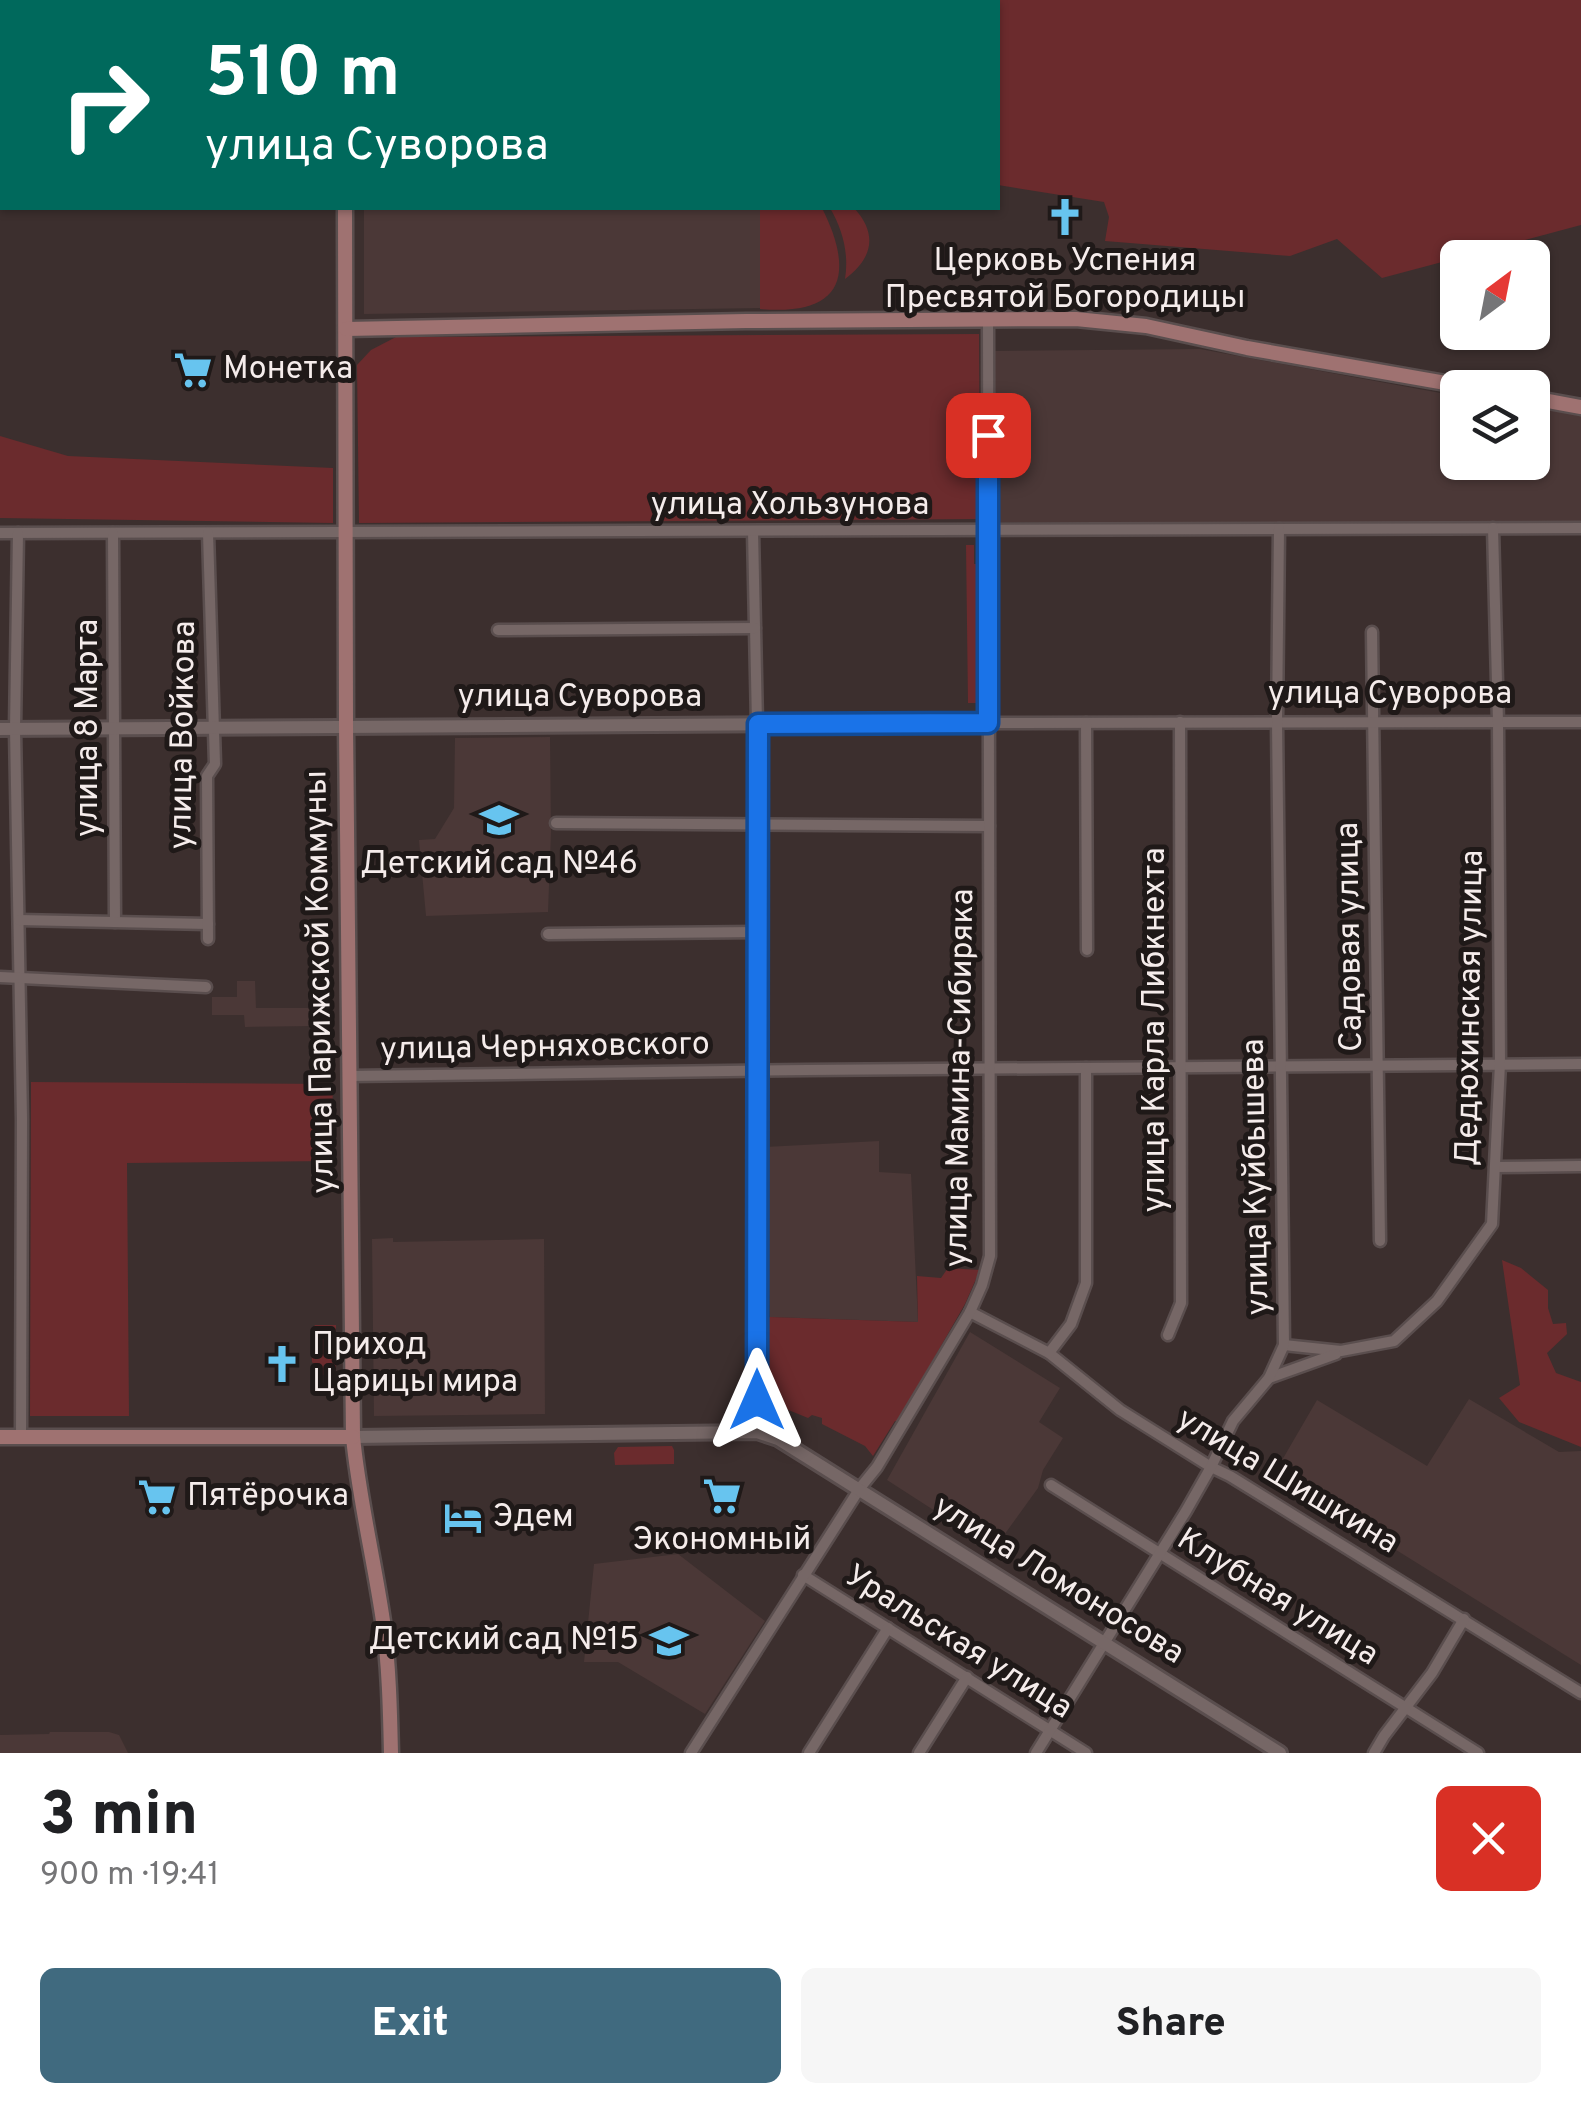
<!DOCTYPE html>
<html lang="en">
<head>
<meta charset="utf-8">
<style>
	:root { --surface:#fff; --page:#f6f6f6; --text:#202124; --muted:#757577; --accent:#406a7f }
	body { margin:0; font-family:Overpass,sans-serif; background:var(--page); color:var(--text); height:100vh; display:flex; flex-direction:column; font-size:38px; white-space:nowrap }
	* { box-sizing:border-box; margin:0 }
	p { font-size:32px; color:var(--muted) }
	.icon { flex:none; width:55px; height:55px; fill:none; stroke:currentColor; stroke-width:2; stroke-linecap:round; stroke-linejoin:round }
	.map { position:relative; height:1753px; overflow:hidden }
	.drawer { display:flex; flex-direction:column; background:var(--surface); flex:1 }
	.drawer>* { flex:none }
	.banner { position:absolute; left:0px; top:0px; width:1000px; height:210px; box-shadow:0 2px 8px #0004; background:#00695c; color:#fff; overflow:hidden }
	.needle { width:65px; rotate:32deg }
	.tools { position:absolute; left:1440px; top:240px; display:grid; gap:20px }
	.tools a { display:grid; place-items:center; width:110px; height:110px; border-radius:15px; background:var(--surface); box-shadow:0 2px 8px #0004; font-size:50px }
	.pin { position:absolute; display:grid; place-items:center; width:85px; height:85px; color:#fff; margin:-42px; border-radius:20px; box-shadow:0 5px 15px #0006 }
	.me { position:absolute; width:110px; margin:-55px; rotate:0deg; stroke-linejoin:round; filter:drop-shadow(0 0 8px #0008) }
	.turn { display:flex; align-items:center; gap:35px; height:210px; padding:0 40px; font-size:45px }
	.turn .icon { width:130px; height:130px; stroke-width:2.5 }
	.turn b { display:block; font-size:70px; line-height:85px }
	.round { display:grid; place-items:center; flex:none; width:105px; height:105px; border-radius:15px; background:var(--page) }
	.overview { display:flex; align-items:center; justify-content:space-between; height:170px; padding:0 40px }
	h1 { font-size:60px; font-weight:800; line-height:75px }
	.cta { display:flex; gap:20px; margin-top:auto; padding:20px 40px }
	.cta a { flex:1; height:115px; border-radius:15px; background:var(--accent); color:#fff; font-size:40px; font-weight:800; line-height:115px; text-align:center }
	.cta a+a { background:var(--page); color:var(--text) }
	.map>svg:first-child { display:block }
	.built { fill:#4b3837 }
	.green { fill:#6b2b2d }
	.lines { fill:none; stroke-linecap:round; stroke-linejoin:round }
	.minor-casing { stroke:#5a4e4e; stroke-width:15 }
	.tertiary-casing { stroke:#5a4e4e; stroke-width:18 }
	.secondary-casing { stroke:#5a4e4e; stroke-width:19 }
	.minor { stroke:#766766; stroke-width:10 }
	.tertiary { stroke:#766766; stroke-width:12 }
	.secondary { stroke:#9f7271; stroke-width:14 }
	.route-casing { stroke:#114b97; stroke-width:25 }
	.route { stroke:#1a73e8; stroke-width:18 }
	.labels { text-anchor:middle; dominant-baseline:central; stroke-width:10; stroke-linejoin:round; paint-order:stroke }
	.poi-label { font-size:32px; fill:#f5eceb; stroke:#1f1918; text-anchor:start }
	.street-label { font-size:32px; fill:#f5eceb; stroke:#1f1918 }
</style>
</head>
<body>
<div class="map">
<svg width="1581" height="1753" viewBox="0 0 1581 1753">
	<rect width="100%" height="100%" fill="#3c2f2e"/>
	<g class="built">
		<path d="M364 208H768V308L364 314Z"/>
		<path d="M1200 349 1457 396 1458 462H1532L1533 407 1581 416V522H993L994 351Z"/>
		<path d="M550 737 551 832 548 912 426 916 419 840 435 839 454 808 455 738Z"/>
		<path d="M237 981H255L256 1008H313V1026L245 1027 244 1015H212V997H237Z"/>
		<path d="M879 1141V1172L911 1174 918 1322 770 1317 765 1147Z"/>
		<path d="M393 1238V1242L544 1239 545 1414 374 1416 372 1239Z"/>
		<path d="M970 1332 1060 1388 1039 1422 1063 1438 1043 1470 1038 1488 994 1549 887 1480Z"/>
		<path d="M1469 1399 1559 1452 1581 1451V1665L1274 1474 1317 1400 1427 1466Z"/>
		<path d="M678 1554 765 1621 705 1714 618 1662H584L594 1564Z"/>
		<path d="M50 1732H109L119 1735 128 1753H0V1735L49 1734Z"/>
	</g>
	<g class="green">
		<path d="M753 0H1581V225L1382 278 1337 239 1290 256 1105 241 1109 217 1104 202 998 185V2H753Z"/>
		<path d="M760 208H822C856 276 842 316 760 309Z"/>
		<path d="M830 208H854C878 234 873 258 845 279 849 254 843 230 830 208Z"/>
		<path d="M979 334 980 519 359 523 357 365 371 350 396 337Z"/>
		<path d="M0 436 68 456 333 468V523L0 518Z"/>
		<path d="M966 545H974V564H980L982 703H968Z"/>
		<path d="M31 1082 333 1084 331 1161 127 1163 129 1416H30Z"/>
		<path d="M1502 1260 1521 1268 1548 1290V1308L1553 1324 1566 1323 1567 1334 1547 1353 1556 1373 1581 1382V1447L1519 1422 1499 1398 1520 1385Z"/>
		<path d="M948 1268 980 1270 965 1304 898 1421H895L873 1456 865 1446 822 1424V1418L812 1415 808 1418 764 1400V1319L770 1317 918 1322 917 1276 941 1278Z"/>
		<path d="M315 1325H336V1375H323L312 1362 311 1331Z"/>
		<path d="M672 1446 674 1450V1464L615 1465 614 1453 618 1447Z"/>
	</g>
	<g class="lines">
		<g class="minor-casing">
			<g id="minor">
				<path d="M753 531 757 724V1432"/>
				<path d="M0 533 1581 528"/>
				<path d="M18 533 15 729 22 1119 21 1437"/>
				<path d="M113 533 115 922"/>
				<path d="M498 630 755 628"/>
				<path d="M1372 632 1380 1241"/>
				<path d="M988 723 1581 722"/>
				<path d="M1086 723 1087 950"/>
				<path d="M556 823 989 826"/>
				<path d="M19 920 208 924"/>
				<path d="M548 934 758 932"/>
				<path d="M208 939 207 776 215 764 208 533"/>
				<path d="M0 977 206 987"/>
				<path d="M349 1076 807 1070 1581 1064"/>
				<path d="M1495 1167 1581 1166"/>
				<path d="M970 1312 1049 1353 1120 1410 1211 1467 1230 1476 1581 1693"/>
				<path d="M1168 1335 1181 1303 1180 722"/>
				<path d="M1284 1345 1341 1351 1394 1341 1437 1301 1492 1224 1500 1064 1498 722 1493 528"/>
				<path d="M1049 1353 1071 1324 1086 1283V1068"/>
				<path d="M1269 1378 1336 1354"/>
				<path d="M1051 1485 1478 1753"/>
				<path d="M803 1575 1086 1753"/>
				<path d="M691 1753 860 1488 877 1467 970 1312 982 1285 990 1256 988 319"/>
				<path d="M809 1753 888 1628"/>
				<path d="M919 1753 967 1677"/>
				<path d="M1036 1753 1186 1511 1211 1467 1233 1421 1269 1378 1284 1345 1277 722 1279 529"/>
				<path d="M1374 1753 1384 1736 1432 1673 1464 1619"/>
			</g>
		</g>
		<g class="tertiary-casing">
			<g id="tertiary">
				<path d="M0 729 988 723"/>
				<path d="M353 1437 757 1432 778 1439 1280 1753"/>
			</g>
		</g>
		<g class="secondary-casing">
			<g id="secondary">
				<path d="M343 0V2"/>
				<path d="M345 208 346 726 353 1437C359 1499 374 1559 383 1621 389 1665 390 1709 391 1753"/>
				<path d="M346 329 746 321 1076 319 1146 326 1247 348 1474 388"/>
				<path d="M1532 398 1581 407"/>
				<path d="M0 1437H353"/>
			</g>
		</g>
		<use href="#minor" class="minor"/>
		<use href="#tertiary" class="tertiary"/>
		<use href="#secondary" class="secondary"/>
	</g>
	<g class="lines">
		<g class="route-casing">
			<path id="route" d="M757 1400 758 724 988 723V435"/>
		</g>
		<use href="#route" class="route"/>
	</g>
	<defs>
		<g id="church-bare" transform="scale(3)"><path d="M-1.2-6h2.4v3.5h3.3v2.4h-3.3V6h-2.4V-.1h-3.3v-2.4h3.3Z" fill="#67c4ef" stroke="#1f1918" stroke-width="2.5" paint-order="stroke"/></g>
		<g id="supermarket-bare" transform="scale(3)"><path d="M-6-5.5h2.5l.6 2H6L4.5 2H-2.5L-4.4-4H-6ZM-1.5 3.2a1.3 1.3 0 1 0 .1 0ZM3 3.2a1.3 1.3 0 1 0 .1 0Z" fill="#67c4ef" stroke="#1f1918" stroke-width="2.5" paint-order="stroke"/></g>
		<g id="school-bare" transform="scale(3)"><path d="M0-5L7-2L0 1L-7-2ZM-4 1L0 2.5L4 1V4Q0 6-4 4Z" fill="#67c4ef" stroke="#1f1918" stroke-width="2.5" paint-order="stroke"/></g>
		<g id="hotel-bare" transform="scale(3)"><path d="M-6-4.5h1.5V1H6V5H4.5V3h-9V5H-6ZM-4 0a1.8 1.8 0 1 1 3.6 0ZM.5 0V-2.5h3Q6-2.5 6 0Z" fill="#67c4ef" stroke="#1f1918" stroke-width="2.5" paint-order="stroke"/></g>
	</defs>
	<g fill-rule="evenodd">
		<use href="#church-bare" x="1065" y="217"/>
		<use href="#supermarket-bare" x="193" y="370"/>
		<use href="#school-bare" x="499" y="820"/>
		<use href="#church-bare" x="282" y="1364"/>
		<use href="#supermarket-bare" x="722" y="1496"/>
		<use href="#supermarket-bare" x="157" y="1497"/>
		<use href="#hotel-bare" x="463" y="1518"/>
		<use href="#school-bare" x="669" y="1641"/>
	</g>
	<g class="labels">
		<g class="poi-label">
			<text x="1065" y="262" text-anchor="middle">Церковь Успения<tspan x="1065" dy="37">Пресвятой Богородицы</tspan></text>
			<text x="223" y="370">Монетка</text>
			<text x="499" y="865" text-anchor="middle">Детский сад №46</text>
			<text x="312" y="1346">Приход<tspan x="312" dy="37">Царицы мира</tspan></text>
			<text x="187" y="1497">Пятёрочка</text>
			<text x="493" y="1518">Эдем</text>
			<text x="722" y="1541" text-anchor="middle">Экономный</text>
			<text x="639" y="1641" text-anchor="end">Детский сад №15</text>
		</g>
		<g class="street-label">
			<text x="790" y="506">улица Хользунова</text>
			<text x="1390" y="695">улица Суворова</text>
			<text x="580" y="698">улица Суворова</text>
			<text transform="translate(89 728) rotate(-90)">улица 8 Марта</text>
			<text transform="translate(184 735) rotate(-89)">улица Войкова</text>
			<text transform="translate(1351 937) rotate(-91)">Садовая улица</text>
			<text transform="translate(321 982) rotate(-91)">улица Парижской Коммуны</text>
			<text transform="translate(1471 1008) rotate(-89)">Дедюхинская улица</text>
			<text transform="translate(1156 1030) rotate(-90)">улица Карла Либкнехта</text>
			<text transform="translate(545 1048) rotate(-1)">улица Черняховского</text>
			<text transform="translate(961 1078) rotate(-89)">улица Мамина-Сибиряка</text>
			<text transform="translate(1257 1177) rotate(-91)">улица Куйбышева</text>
			<text transform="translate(1287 1482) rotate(31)">улица Шишкина</text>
			<text transform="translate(1058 1581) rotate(32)">улица Ломоносова</text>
			<text transform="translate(1277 1598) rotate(32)">Клубная улица</text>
			<text transform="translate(958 1643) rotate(32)">Уральская улица</text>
		</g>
	</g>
</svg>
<div class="tools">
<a><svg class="needle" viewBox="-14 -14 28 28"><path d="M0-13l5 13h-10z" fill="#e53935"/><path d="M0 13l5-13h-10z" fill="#757577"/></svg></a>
<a><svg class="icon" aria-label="layers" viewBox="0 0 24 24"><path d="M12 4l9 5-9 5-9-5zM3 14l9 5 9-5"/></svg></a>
</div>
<div class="pin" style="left:988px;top:435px;background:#d93025"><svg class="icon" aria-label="arrive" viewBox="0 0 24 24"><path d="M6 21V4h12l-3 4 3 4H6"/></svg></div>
<svg class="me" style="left:757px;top:1400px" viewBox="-20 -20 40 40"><path d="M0-17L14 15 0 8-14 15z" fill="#1a73e8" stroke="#fff" stroke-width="4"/></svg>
<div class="banner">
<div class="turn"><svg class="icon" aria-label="right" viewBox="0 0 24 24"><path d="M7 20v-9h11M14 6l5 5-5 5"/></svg><div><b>510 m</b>улица Суворова</div></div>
</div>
</div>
<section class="drawer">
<div class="overview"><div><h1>3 min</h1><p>900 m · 19:41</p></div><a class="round" style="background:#d93025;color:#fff"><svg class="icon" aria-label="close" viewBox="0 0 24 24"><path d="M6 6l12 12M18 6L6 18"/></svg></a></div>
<div class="cta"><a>Exit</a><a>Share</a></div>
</section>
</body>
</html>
